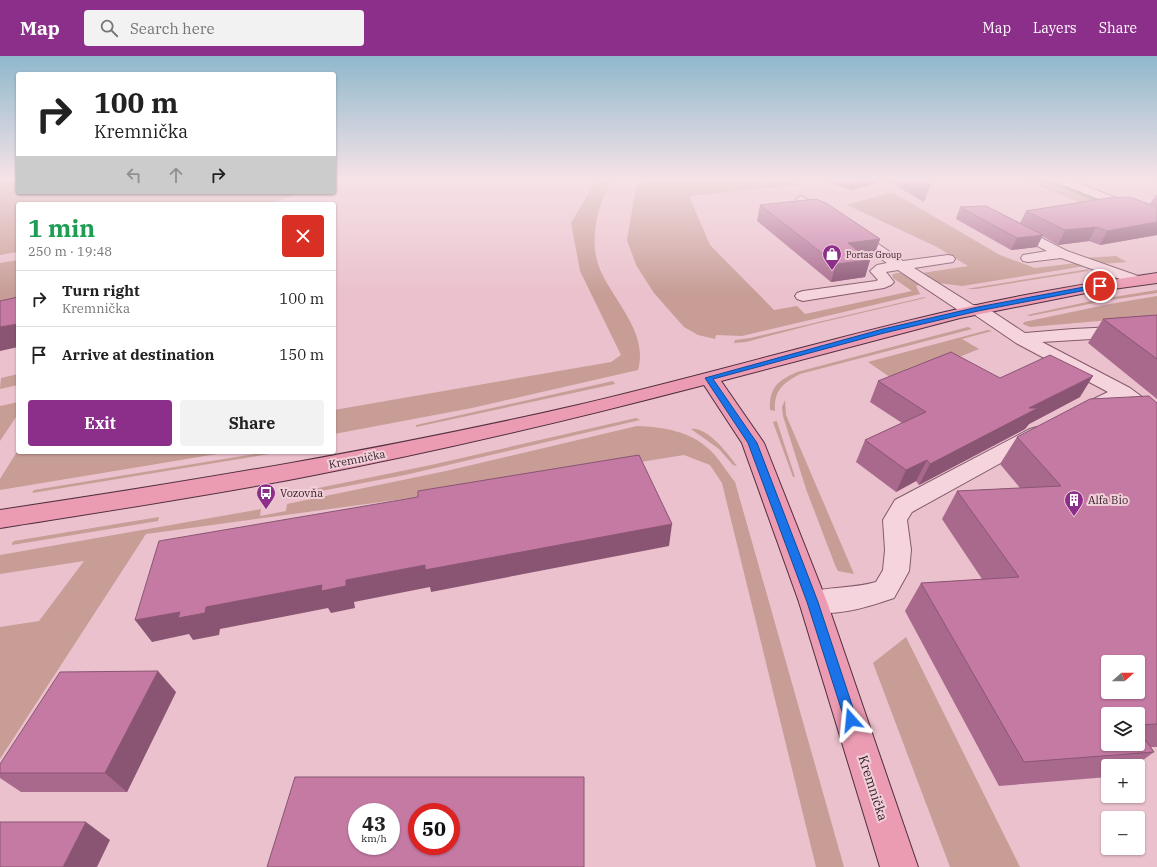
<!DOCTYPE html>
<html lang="en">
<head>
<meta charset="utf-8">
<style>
	:root { --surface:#fff; --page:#f2f2f2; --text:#222; --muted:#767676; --line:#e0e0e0; --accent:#8c2f8a }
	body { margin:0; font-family:"IBM Plex Serif",serif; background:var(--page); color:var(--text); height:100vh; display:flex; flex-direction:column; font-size:15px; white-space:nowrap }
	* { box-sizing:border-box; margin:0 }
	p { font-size:13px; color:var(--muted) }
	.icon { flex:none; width:22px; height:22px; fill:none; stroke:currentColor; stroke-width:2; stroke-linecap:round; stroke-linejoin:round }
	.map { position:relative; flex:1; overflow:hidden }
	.side { position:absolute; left:16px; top:146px; width:320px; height:252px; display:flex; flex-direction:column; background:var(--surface); border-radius:4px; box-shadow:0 1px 3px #0004 }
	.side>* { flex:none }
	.top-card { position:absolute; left:16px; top:16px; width:320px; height:122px; border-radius:4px; box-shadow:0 1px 3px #0004; background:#fff; color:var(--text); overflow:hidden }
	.needle { width:26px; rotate:69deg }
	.fabs { position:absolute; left:1101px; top:599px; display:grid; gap:8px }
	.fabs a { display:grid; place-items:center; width:44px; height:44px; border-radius:4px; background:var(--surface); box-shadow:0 1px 3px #0004; font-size:20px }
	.speed { position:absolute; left:348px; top:747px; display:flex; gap:8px; font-size:20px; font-weight:700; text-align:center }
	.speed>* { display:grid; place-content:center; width:52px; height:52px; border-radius:50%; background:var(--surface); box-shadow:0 1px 3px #0004; line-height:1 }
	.speed small { font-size:10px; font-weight:400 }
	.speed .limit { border:6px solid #d22; background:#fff; color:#111 }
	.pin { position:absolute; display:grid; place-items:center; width:34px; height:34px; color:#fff; margin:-17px; border:2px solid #fff; border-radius:50%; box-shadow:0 1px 4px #0007 }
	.me { position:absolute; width:44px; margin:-22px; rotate:342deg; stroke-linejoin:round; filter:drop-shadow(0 0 3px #0008) }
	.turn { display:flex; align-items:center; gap:14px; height:84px; padding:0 12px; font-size:18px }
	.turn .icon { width:52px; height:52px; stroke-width:2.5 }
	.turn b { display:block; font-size:28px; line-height:34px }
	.lanes { display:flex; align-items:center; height:38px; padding:0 12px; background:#0003; justify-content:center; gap:20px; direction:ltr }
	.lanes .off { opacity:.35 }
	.round { display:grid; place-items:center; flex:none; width:42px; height:42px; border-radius:4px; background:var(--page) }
	.head { display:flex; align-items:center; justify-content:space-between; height:68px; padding:0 12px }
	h1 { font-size:24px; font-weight:800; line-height:30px; color:#1e9e55 }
	.primary-button { display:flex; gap:8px; margin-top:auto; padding:8px 12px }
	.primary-button a { flex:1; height:46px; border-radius:4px; background:var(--accent); color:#fff; font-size:16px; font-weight:800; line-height:46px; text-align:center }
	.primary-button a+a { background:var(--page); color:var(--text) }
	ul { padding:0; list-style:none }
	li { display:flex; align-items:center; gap:12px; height:56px; padding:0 12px; border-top:1px solid var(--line) }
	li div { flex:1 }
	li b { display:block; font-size:15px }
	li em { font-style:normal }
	header { display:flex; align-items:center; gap:24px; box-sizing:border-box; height:56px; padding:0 20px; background:var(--accent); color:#fff }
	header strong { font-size:19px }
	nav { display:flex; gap:22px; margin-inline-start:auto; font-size:14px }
	.search { width:280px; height:36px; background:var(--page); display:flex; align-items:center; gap:10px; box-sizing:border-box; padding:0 14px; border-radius:4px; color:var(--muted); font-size:15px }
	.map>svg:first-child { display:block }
	.green { fill:#c79d96 }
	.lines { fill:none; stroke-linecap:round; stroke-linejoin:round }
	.stream { fill:#72896c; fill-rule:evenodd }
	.minor-casing { stroke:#825a6c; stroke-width:2 }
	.major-casing { stroke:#502e3f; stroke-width:2 }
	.minor { fill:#f5d4dd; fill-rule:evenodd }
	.major { fill:#eb9bb2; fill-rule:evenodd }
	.wall { fill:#a9698d; fill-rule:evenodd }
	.shaded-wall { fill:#8a5573 }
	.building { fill:#c57aa4; stroke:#8a5573; fill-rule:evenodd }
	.route { fill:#1a73e8; stroke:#114b97 }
	.labels { text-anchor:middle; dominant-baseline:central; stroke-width:4; stroke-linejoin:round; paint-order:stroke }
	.far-poi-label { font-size:9px; fill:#331d28; stroke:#f2d0d9; text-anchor:start }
	.street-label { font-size:11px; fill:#331d28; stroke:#f2d0d9 }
	.poi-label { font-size:11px; fill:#331d28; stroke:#f2d0d9; text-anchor:start }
	.near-street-label { font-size:13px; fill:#331d28; stroke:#f2d0d9 }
</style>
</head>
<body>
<header>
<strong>Map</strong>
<div class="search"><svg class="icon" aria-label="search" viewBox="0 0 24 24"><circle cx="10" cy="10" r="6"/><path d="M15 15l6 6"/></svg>Search here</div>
<nav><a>Map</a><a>Layers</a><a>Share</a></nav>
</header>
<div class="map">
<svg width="1157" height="811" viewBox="0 0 1157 811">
	<rect width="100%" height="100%" fill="#eac1cc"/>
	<g class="green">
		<path d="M0 123H18V136H300L271 148H18L17 196 0 199Z"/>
		<path d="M599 123H614C605 135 600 148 597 162 594 178 593 195 599 211 612 244 649 276 638 314L472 352 334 378V354L611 306 621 299 580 215 571 167 594 128Z"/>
		<path d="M644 123H786L800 129 689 140 710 189 774 254 797 250 805 258 912 235 893 222 892 219C902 212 911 223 919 229L916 230 920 238 742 280 716 279 715 283 698 279 684 271 654 237 636 209 627 184 636 132Z"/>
		<path d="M1022 123H1051L1147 161 1081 147Z"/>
		<path d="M892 136 1000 199 1035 212 1076 207 1085 210 962 230 938 227 922 217 968 210 937 191 847 149Z"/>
		<path d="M1116 200 1127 206 1101 208 1082 202Z"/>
		<path d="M18 204V254L0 258V207Z"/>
		<path d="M1089 213 1088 215 976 233H966Z"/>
		<path d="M1157 234V237L1104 245 1030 260 1027 259 1101 243Z"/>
		<path d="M1157 240V260L1030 271 1023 268 1024 266 1110 248Z"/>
		<path d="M925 241V242L815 268 746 286 734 287 735 284 750 282Z"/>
		<path d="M968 271 972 273 800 318C782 328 774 334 775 355L770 354C769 332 777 325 797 316Z"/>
		<path d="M988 274 992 275 962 283 979 293 897 326 868 306Z"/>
		<path d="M18 318V329L0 333 1 322Z"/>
		<path d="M613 325 615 328 416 371V369Z"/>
		<path d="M785 344 786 359 854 518 838 515 835 509 806 433 783 360 782 351Z"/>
		<path d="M18 346V358L0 385V350Z"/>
		<path d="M636 362 640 364 405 419 300 439 299 436 431 409Z"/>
		<path d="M777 365V366L795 421H793L773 366Z"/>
		<path d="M637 370C663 371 691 375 711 395 720 404 727 416 735 426L844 811H816L722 427 710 409 684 399 440 438 146 478 0 703V571L39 565 84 505 0 518V499L261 453 260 460 286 455 287 448 446 415Z"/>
		<path d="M691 373C707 370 728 398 737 410L733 409 719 393Z"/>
		<path d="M18 394V396H229L0 434V423Z"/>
		<path d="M266 396H282L32 437 34 434Z"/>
		<path d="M159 461 158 465 12 489V487L14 485Z"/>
		<path d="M906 581 1020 811H950L873 607Z"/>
	</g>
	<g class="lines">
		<path class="stream" d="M1041 123H1047L1108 148 1104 149Z"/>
		<g class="minor-casing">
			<g id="minor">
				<path d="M1052 123H1068L1157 158V166L1053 125Z"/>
				<path d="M802 140 821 152 832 156 903 205 948 199 953 200 955 203 953 206 914 212 973 249 984 250 1025 277 1073 273 1157 269V279L1042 286 1130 332 1157 352V368L1150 366 1121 344C1108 351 1091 364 1075 360L1072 356 1075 352 1108 336 1016 287 975 259 964 258 898 214 886 216 894 226 891 229 884 232 803 245 797 243 795 240 797 237 803 235 876 225 878 224 870 215 877 209 887 207 824 162C814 158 802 153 796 144L798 141Z"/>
				<path d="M1014 168 1067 195 1141 221 1144 224 1141 227H1131L1061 202 1028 206 1023 205 1021 202 1023 199 1047 195 1009 175 1007 172 1009 169Z"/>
				<path d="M1037 371 1044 373 1047 378 1044 383 912 456 907 464 911 494 909 515 894 542C868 551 830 563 803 554L799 546 803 538C827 530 852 533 876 526L883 514 885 494 883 464 895 444 1030 373Z"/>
			</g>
		</g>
		<g class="major-casing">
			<path id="major" d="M1157 217V227L1091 236 960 262 721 325 764 387 827 546 918 811H880L799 546 742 387 704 329C570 364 435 396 299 422 200 441 100 456 0 472V454C194 425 387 393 578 349 706 319 831 282 958 253 1024 238 1090 227 1157 217Z"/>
		</g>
		<use href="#minor" class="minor"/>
		<use href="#major" class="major"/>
	</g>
	<g class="wall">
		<path d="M822 123H929L930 130 924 146 886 124 851 134Z"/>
		<path d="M1157 139V179L1100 189 1089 185 1058 189 1042 180 1037 191 1011 194 956 163 960 151 1020 167 1026 155 1150 148 1155 140Z"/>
		<path d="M760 149 880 183 874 200 867 201 870 204 865 221 831 226 757 165Z"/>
		<path d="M1157 259V343L1088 287 1103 263Z"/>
		<path d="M1000 322 1080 341 1029 368 1025 373 919 429 916 425 896 436 856 406 865 384 902 367 870 346 878 325Z"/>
		<path d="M1157 347V691H1151L1154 696 1135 710H1108V721L999 730 905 555 921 527 982 523 942 463 957 435 1020 432 1000 408 1017 381ZM1138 658V688H1108Z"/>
		<path d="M176 636 127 736H21L0 722V708Z"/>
	</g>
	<g class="shaded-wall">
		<path d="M854 123H886V124L851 134Z"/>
		<path d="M1157 166V179L1100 189 1107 175Z"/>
		<path d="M1096 171 1089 185 1058 189 1065 174Z"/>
		<path d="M1043 179 1037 191 1011 194 1017 182Z"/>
		<path d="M880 183 874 200 843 204 848 187Z"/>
		<path d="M870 204 865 221 831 226 836 208Z"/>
		<path d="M18 268V291L0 295V271Z"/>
		<path d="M1093 320 1080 341 1029 368 1025 373 919 429 930 408 1029 352Z"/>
		<path d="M927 404 916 425 896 436 906 414Z"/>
		<path d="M672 468 669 490 431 536 430 531 354 546 355 552 331 557 328 552 220 573 219 579 193 584 189 578 152 586 135 564 425 509Z"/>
		<path d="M158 615 176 636 127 736 105 717Z"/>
		<path d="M86 766 110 784 97 811H63Z"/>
	</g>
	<g class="building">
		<path d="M917 123H929L930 130Z"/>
		<path d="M1130 141 1157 151V166L1107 175 1096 171 1065 174 1026 155 1108 142Z"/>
		<path d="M816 143 826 147 880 183 848 187 870 204 836 208 760 149Z"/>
		<path d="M986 150 1043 179 1017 182 960 151Z"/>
		<path d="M18 241V268L0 271V245Z"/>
		<path d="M1157 259V303L1103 263Z"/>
		<path d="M951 296 1000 322 1050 299 1093 320 1029 352H1038L930 408 927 404 906 414 865 384 926 356 878 325Z"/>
		<path d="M1149 340 1157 347V668L1138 669V658H1108V688H1138V674L1154 696 1024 706 921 527 1019 521 957 435 1061 430 1017 381 1090 343ZM1108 606H1138V636H1108Z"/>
		<path d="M639 399 672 468 425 514V509L346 524V530L321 535 322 529 206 551 205 557 178 562 180 556 135 564 159 485 418 441V435Z"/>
		<path d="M158 615 105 717H0V708L60 616Z"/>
		<path d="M295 721H584V811H267ZM357 756H391V790H357ZM417 756H451V790H417Z"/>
		<path d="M0 766H86L63 811H0Z"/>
	</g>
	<linearGradient id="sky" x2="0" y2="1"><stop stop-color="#8fb8cc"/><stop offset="0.52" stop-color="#f6e3e8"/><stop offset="1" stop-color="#f6e3e8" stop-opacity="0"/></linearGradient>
	<rect width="1157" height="237" fill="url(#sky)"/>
	<path class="route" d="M1100 228 1103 230 1102 231 978 255 884 277 713 323 757 387 818 546 857 664 856 668 851 670 846 668 807 546 748 387 705 322 883 273 978 251Z"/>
	<defs>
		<g id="shop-pin" transform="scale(1)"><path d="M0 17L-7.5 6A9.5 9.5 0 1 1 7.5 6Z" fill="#8c2f8a" stroke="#f2d0d9"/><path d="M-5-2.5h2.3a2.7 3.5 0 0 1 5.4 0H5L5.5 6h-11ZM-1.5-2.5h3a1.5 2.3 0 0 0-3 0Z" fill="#fff"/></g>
		<g id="bus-pin" transform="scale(1)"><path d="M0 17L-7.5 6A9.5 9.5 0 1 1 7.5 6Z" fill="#8c2f8a" stroke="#f2d0d9"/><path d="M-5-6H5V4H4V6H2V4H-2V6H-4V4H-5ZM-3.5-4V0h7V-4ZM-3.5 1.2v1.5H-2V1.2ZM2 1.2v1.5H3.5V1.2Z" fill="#fff"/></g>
		<g id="building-pin" transform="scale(1)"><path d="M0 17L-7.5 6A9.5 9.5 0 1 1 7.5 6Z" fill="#8c2f8a" stroke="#f2d0d9"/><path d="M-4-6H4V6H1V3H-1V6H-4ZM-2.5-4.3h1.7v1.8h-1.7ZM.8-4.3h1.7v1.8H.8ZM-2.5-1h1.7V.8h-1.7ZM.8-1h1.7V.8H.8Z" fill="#fff"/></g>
	</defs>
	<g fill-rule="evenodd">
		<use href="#shop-pin" x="832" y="198"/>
		<use href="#bus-pin" x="266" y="437"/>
		<use href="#building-pin" x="1074" y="444"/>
	</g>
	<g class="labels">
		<g class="far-poi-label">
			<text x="846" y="198">Portas Group</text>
		</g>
		<g class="street-label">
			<text transform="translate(357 403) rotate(-11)">Kremnička</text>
		</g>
		<g class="poi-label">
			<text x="280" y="437">Vozovňa</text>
			<text x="1088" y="444">Alfa Bio</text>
		</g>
		<g class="near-street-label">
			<text transform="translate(873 732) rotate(72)">Kremnička</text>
		</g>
	</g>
</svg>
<div class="fabs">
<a><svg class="needle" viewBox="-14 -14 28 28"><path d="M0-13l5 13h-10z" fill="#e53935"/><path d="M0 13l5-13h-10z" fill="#767676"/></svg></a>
<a><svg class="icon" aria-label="layers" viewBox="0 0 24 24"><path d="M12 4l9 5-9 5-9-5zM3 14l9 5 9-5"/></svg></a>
<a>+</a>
<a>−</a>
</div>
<div class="speed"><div>43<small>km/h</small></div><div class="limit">50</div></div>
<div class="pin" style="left:1100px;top:230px;background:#d93025"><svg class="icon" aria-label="arrive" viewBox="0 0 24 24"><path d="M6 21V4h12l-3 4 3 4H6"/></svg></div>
<svg class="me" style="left:851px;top:664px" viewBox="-20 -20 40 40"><path d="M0-17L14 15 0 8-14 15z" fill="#1a73e8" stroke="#fff" stroke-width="4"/></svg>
<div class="top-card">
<div class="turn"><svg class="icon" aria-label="right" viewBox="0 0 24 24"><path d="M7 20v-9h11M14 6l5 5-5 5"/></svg><div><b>100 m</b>Kremnička</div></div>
<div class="lanes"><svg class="icon off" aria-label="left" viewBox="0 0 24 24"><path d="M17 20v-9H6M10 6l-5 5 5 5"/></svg><svg class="icon off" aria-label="ahead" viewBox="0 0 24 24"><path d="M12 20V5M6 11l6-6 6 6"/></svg><svg class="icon" aria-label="right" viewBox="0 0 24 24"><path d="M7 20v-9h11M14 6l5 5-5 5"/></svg></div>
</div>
<section class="side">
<div class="head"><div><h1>1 min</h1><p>250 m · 19:48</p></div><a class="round" style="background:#d93025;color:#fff"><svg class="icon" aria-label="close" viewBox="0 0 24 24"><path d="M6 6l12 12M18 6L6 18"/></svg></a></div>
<ul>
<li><svg class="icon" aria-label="right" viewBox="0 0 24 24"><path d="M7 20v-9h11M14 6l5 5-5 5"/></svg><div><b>Turn right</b><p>Kremnička</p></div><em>100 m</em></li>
<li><svg class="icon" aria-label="arrive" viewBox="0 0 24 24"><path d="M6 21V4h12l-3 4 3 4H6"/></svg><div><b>Arrive at destination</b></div><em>150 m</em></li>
</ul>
<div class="primary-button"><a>Exit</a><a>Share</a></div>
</section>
</div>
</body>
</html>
